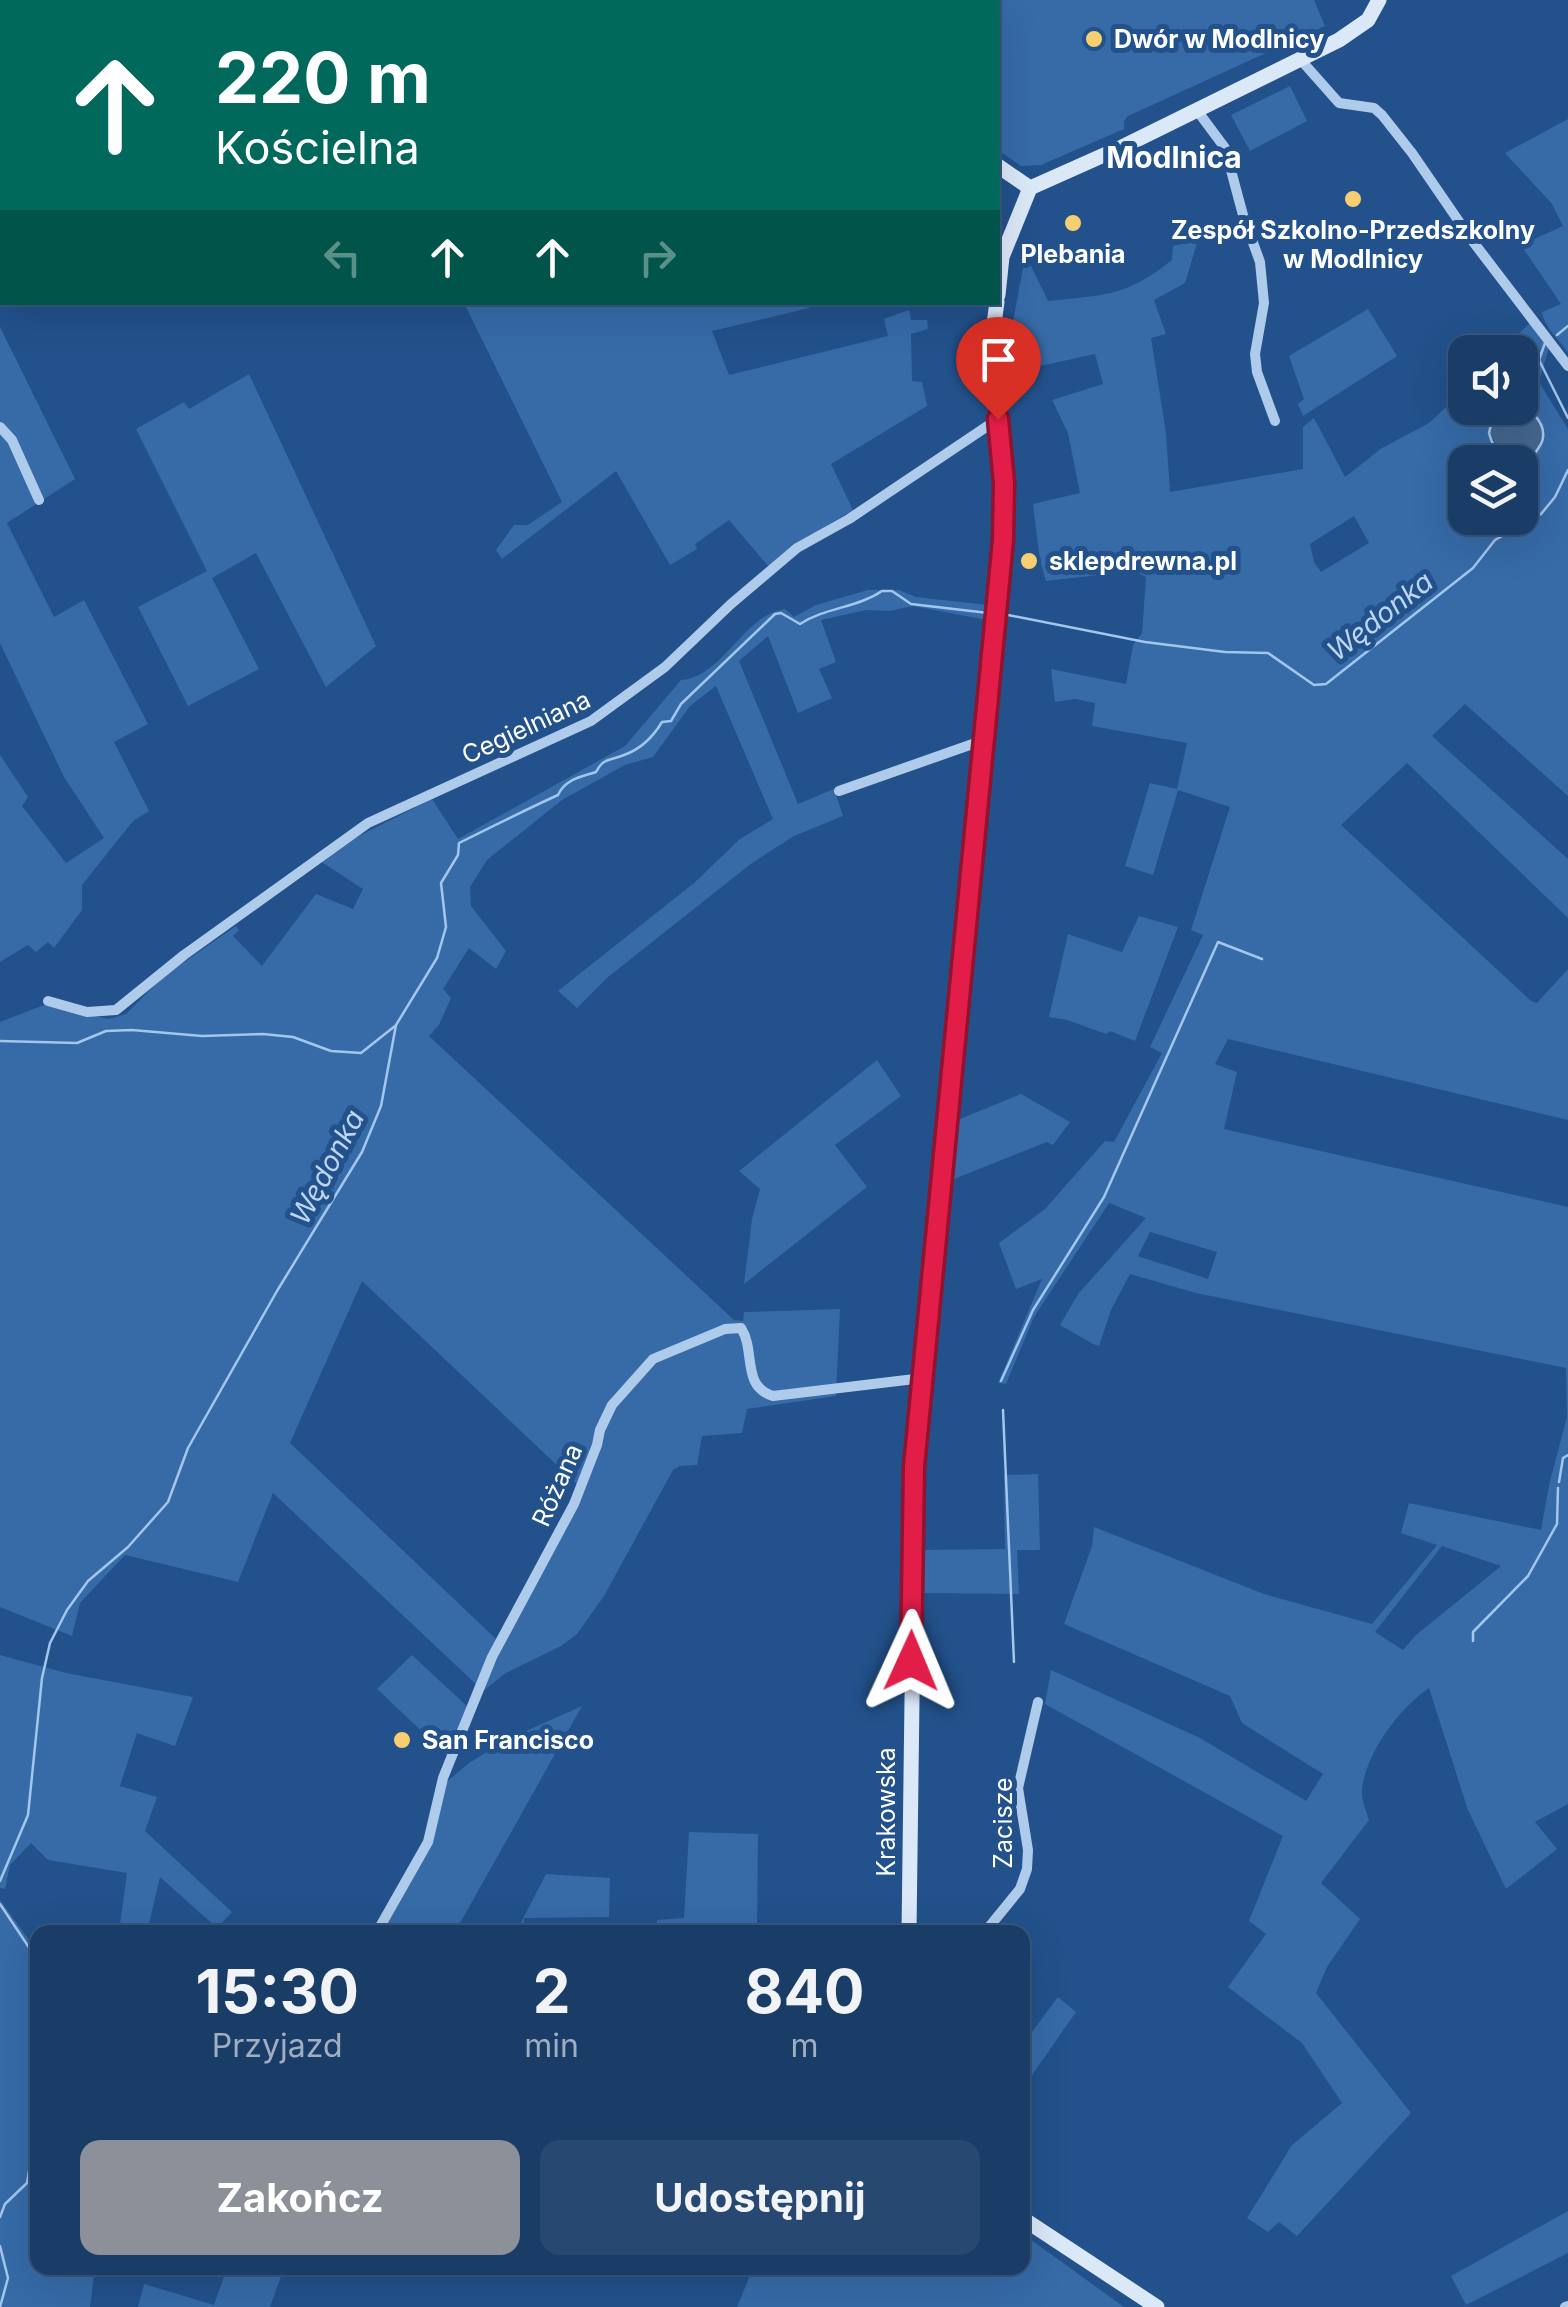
<!DOCTYPE html>
<html lang="pl">
<head>
<meta charset="utf-8">
<style>
	:root { --surface:#1a3d68; --page:#274871; --text:#f1f3f6; --muted:#9faec0; --line:#38567c; --accent:#8c9099 }
	body { margin:0; font-family:Inter,sans-serif; background:var(--page); color:var(--text); height:100vh; display:flex; flex-direction:column; font-size:38px; white-space:nowrap }
	* { box-sizing:border-box; margin:0 }
	p { font-size:32px; color:var(--muted) }
	.icon { flex:none; width:55px; height:55px; fill:none; stroke:currentColor; stroke-width:2; stroke-linecap:round; stroke-linejoin:round }
	.map { position:relative; flex:1; overflow:hidden }
	.details { position:absolute; left:30px; top:1925px; width:1000px; height:350px; display:flex; flex-direction:column; background:var(--surface); border-radius:20px; box-shadow:0 10px 40px #0002,0 0 0 2px var(--line) }
	.details>* { flex:none }
	.guide { position:absolute; left:0px; top:0px; width:1000px; height:305px; box-shadow:0 10px 40px #0002,0 0 0 2px var(--line); background:#00695c; color:#fff; overflow:hidden }
	.buttons { position:absolute; left:1448px; top:335px; display:grid; gap:20px }
	.buttons a { display:grid; place-items:center; width:90px; height:90px; border-radius:20px; background:var(--surface); box-shadow:0 10px 40px #0002,0 0 0 2px var(--line); font-size:50px }
	.pin { position:absolute; display:grid; place-items:center; width:85px; height:85px; color:#fff; margin:-102px -42px; border-radius:50% 50% 50% 0; rotate:-45deg; box-shadow:0 0 10px #0007 }
	.pin .icon { rotate:45deg }
	.me { position:absolute; width:110px; margin:-55px; rotate:1deg; stroke-linejoin:round; filter:drop-shadow(0 0 8px #0008) }
	.turn { display:flex; align-items:center; gap:35px; height:210px; padding:0 50px; font-size:45px }
	.turn .icon { width:130px; height:130px; stroke-width:2.5 }
	.turn b { display:block; font-size:70px; line-height:85px }
	.lanes { display:flex; align-items:center; height:95px; padding:0 50px; background:#0003; justify-content:center; gap:50px; direction:ltr }
	.lanes .off { opacity:.35 }
	.eta { display:flex; justify-content:space-evenly; align-items:center; height:170px; text-align:center }
	.eta b { font-size:60px; font-weight:700; line-height:70px }
	.cta { display:flex; gap:20px; margin-top:auto; padding:20px 50px }
	.cta a { flex:1; height:115px; border-radius:20px; background:var(--accent); color:#fff; font-size:40px; font-weight:700; line-height:115px; text-align:center }
	.cta a+a { background:var(--page); color:var(--text) }
	.map>svg:first-child { display:block }
	.green { fill:#366ba8; fill-rule:evenodd }
	.water { fill:#466790; stroke:#a3c6ec; stroke-width:2.5 }
	.lines { fill:none; stroke-linecap:round; stroke-linejoin:round }
	.stream { stroke:#a3c6ec; stroke-width:2.5 }
	.street { stroke:#afcbeb; stroke-width:10 }
	.secondary { stroke:#dbe8f8; stroke-width:15 }
	.primary { stroke:#f4f8fe; stroke-width:15 }
	.route-casing { stroke:#92132f; stroke-width:25 }
	.route { stroke:#e11d48; stroke-width:18 }
	.poi-dot { fill:#f7cf71; stroke:#22518b; stroke-width:4 }
	.labels { text-anchor:middle; dominant-baseline:central; stroke-width:10; stroke-linejoin:round; paint-order:stroke }
	.poi-label { font-size:25px; font-weight:bold; fill:#fff; stroke:#22518b; text-anchor:start }
	.street-label { font-size:25px; fill:#fff; stroke:#22518b }
	.water-label { font-size:28px; font-style:italic; fill:#bbd5f2; stroke:#22518b }
	.quarter-label { font-size:30px; font-weight:bold; fill:#fff; stroke:#22518b }
</style>
</head>
<body>
<div class="map">
<svg width="1568" height="2307" viewBox="0 0 1568 2307">
	<rect width="100%" height="100%" fill="#22518b"/>
	<g class="green">
		<path d="M508 0H1314L1325 26 1128 116 1124 121V129L1041 165 1021 166 998 150V2H505Z"/>
		<path d="M1290 86 1307 121 1250 151 1231 115Z"/>
		<path d="M1568 119V353C1560 340 1544 327 1542 312L1561 304 1521 245 1563 226 1552 204 1505 153Z"/>
		<path d="M1198 240 1185 283 1154 300 1166 334 1151 338 1166 433 1170 492 1303 469V427L1314 418 1345 477 1382 448 1429 423 1459 395 1465 396V408H1520V352H1510L1507 345 1532 321 1550 344 1539 382 1568 429V796L1465 704 1432 736 1568 859V918L1407 763 1341 825 1531 1001 1537 1003 1568 969V1120L1228 1039 1215 1064 1237 1072 1224 1129 1568 1207V1804L1535 1822 1557 1849 1506 1889 1468 1810 1429 1688C1399 1709 1367 1751 1362 1789 1361 1799 1366 1810 1369 1820L1321 1883 1360 1919 1327 1967 1316 1993 1411 2113 1297 2236 1279 2222 1268 2232 1247 2218 1292 2145 1342 2103 1302 2043 1228 1987 1266 1934 1249 1921 1283 1836 1045 1704 1051 1670 1200 1738 1306 1801 1323 1774 1242 1723 1230 1696 1064 1624 1092 1546 1094 1527 1264 1594 1372 1624 1437 1545 1401 1533 1409 1503 1541 1530 1549 1485 1567 1417 1566 1368 1196 1293 1130 1274 1111 1310 1099 1346 1093 1344 1060 1325 1078 1294 1146 1218 1109 1203 1034 1317 1006 1384 998 1383 1042 1279 1016 1289 999 1243 1045 1209 1105 1141 1114 1142 1162 1053 1150 1047 1203 935 1191 930 1230 807 1178 790 1153 875 1125 866 1150 783 1177 789 1187 743 1092 726 1095 703 1075 699 1055 702 1051 669 1126 684 1133 645 1142 633 1146 577 1134 571 1046 581 1040 561 1033 504 1080 493 1068 433 1052 400 1103 384 1095 354 1003 374 1024 263 1031 266 1048 301C1105 295 1125 297 1172 260L1173 246ZM1465 462H1520V518H1465ZM1354 516 1369 543 1321 572 1314 562 1310 544ZM1150 1232 1217 1252 1208 1279 1138 1256ZM1442 1546 1501 1566 1416 1635 1403 1650 1375 1632Z"/>
		<path d="M464 303H808L809 308 712 331 729 375 888 336 884 319 909 310 911 320H927L928 329 911 334 912 381 922 382 927 406 831 464 853 510 796 544 769 567 729 520 695 544 697 549 670 565 616 471 502 559 496 550 514 525H528L562 502Z"/>
		<path d="M1368 309 1397 356 1303 416 1298 404 1304 399 1289 356Z"/>
		<path d="M0 327 75 479 7 523 54 617 84 600 148 724 114 742 149 811 133 821 82 885V910L54 948 48 942 36 952 28 945 0 962V755L28 797 22 806 66 863 104 838 64 777 0 643Z"/>
		<path d="M249 374 376 646 326 687 256 553 212 578 259 669 188 706 138 607 207 571 136 429 184 402 189 409Z"/>
		<path d="M868 590H899L916 597 988 605 987 620 913 606 889 611 866 610 821 620 836 662 819 669 832 698 798 713 768 636 739 661 798 804 834 789 843 816 794 836 752 863 608 977 577 1008 558 991 694 883 740 839 773 819 716 686 690 706 653 757 625 765 562 800 487 860 470 887 471 906 506 951 496 969 469 948 443 989 451 998 439 1025 429 1036 734 1320 743 1321 744 1312 840 1309 836 1396 747 1409 742 1433 702 1436 697 1465 680 1466 673 1470 604 1596 577 1634 561 1646 506 1673 483 1691C489 1674 495 1657 503 1640 525 1594 610 1465 603 1422L579 1486 362 1281 290 1443 496 1639 479 1687 273 1493 238 1582 125 1555 80 1603 72 1636 0 1607V1022L44 1005 109 1019 126 1014 164 976 236 926 239 930 233 936 262 966 316 894 353 909 363 889 320 861 355 838 432 799 458 839 625 746 681 680C722 678 744 614 785 609L794 617 816 605Z"/>
		<path d="M1139 916 1178 927 1135 1041 1110 1031 1106 1034 1067 1020 1049 1017 1068 934 1122 952Z"/>
		<path d="M877 1060 901 1096 835 1145 867 1187 744 1284 752 1219 760 1189 739 1171Z"/>
		<path d="M1021 1094 1070 1122 1053 1145 1047 1142 954 1179 950 1171 955 1121Z"/>
		<path d="M1038 1474 1040 1550H1017L1019 1594 917 1593 918 1550 1005 1549 1004 1475Z"/>
		<path d="M0 1655 66 1673 193 1697 175 1746 137 1733 120 1786 157 1797 145 1831 232 1912 217 1928 160 1877 147 1932H119L127 1873 48 1860 31 1843 10 1865 5 1889 0 1888Z"/>
		<path d="M412 1655 471 1710 449 1757 377 1689Z"/>
		<path d="M582 1706 455 1932 383 1930 428 1849 444 1784 469 1763 506 1740Z"/>
		<path d="M689 1832 758 1834 757 1932H656L657 1920 684 1918Z"/>
		<path d="M546 1874 610 1878 609 1917 524 1918 523 1932H516Z"/>
		<path d="M0 1900 37 1951 38 2268H95L90 2307H0Z"/>
		<path d="M1058 1997 1076 2012 1023 2088V2044Z"/>
		<path d="M1568 2211V2253L1466 2305 1451 2276Z"/>
		<path d="M1023 2234 1124 2307H737L753 2268H1022Z"/>
		<path d="M227 2268H284L270 2307H138L144 2284 214 2305Z"/>
	</g>
	<path class="water" d="M1520 405C1530 409 1545 422 1543 437 1543 446 1534 450 1533 460 1533 468 1538 477 1538 485L1531 491 1521 484 1520 462C1503 462 1493 449 1489 433 1492 416 1503 408 1520 408Z"/>
	<g class="lines">
		<g class="stream">
			<path d="M1557 335 1568 326"/>
			<path d="M1545 343 1539 360 1568 418"/>
			<path d="M1523 406 1537 362"/>
			<path d="M1003 614 1145 642 1225 652 1268 653 1314 685 1326 684 1473 568 1495 540 1541 514 1555 497 1568 470"/>
			<path d="M0 1041 77 1043 106 1031 132 1030 202 1036 263 1034 293 1037 331 1051 361 1053 395 1026"/>
			<path d="M1001 1381 1033 1310 1104 1197 1218 942 1262 959"/>
			<path d="M1003 1410 1014 1662"/>
			<path d="M1559 1482 1563 1458 1568 1455"/>
			<path d="M1473 1641V1632L1528 1576 1557 1524 1558 1488"/>
			<path d="M0 1881 28 1815 42 1678 50 1643 67 1610 88 1581 128 1547 168 1502 188 1448 277 1291 362 1152 381 1106 396 1025 437 958 446 927 441 883 458 855 459 843C493 826 523 811 558 795 565 779 581 777 596 772 604 757 610 761 624 755 641 749 653 737 662 722L671 721 681 704 775 614 781 613 800 624C826 607 857 608 882 591H892L911 604 988 613"/>
			<path d="M0 1904 38 1961"/>
			<path d="M0 2217 5 2204 27 2183 38 2119"/>
			<path d="M0 2246 8 2278 0 2307"/>
		</g>
		<g class="street">
			<path d="M389 0 391 2"/>
			<path d="M1300 59 1339 103 1374 108 1382 115 1412 153 1471 239 1568 366"/>
			<path d="M1196 109 1225 148 1243 215 1260 262 1264 303 1255 354 1257 372 1275 421"/>
			<path d="M0 427 12 440 39 500"/>
			<path d="M839 791 984 740"/>
			<path d="M48 1001 87 1012 116 1010 184 955 368 823 591 721 665 667 731 604 797 548 849 519 998 419"/>
			<path d="M377 1932 428 1842 443 1778 492 1657 574 1504 597 1445 600 1430 612 1405 653 1359 725 1329 741 1328C756 1351 741 1386 773 1396L923 1378"/>
			<path d="M985 1932 1020 1889 1027 1869 1028 1850 1018 1788 1038 1702"/>
			<path d="M1565 2307 1568 2306"/>
		</g>
		<g class="secondary">
			<path d="M998 166 1030 188"/>
			<path d="M1030 188 1122 147 1339 40 1368 20 1379 0"/>
			<path d="M998 295 1002 257 1030 188"/>
			<path d="M909 1932 915 1467 1004 521 993 331 997 302"/>
			<path d="M1022 2218 1157 2307"/>
		</g>
		<g class="primary">
			<path d="M471 2 474 0"/>
			<path d="M490 2 493 0"/>
			<path d="M0 208 2 206"/>
			<path d="M0 259 2 261"/>
			<path d="M0 277 2 275"/>
		</g>
	</g>
	<g class="lines">
		<g class="route-casing">
			<path id="route" d="M911 1661 914 1467 1003 540 1004 483 998 419"/>
		</g>
		<use href="#route" class="route"/>
	</g>
	<g class="poi-dot">
		<circle cx="1094" cy="39" r="10"/>
		<circle cx="1353" cy="199" r="10"/>
		<circle cx="1073" cy="223" r="10"/>
		<circle cx="1029" cy="561" r="10"/>
		<circle cx="402" cy="1740" r="10"/>
	</g>
	<g class="labels">
		<g class="poi-label">
			<text x="1114" y="39">Dwór w Modlnicy</text>
			<text x="1353" y="230" text-anchor="middle">Zespół Szkolno-Przedszkolny<tspan x="1353" dy="29">w Modlnicy</tspan></text>
			<text x="1073" y="254" text-anchor="middle">Plebania</text>
			<text x="1049" y="561">sklepdrewna.pl</text>
			<text x="422" y="1740">San Francisco</text>
		</g>
		<g class="street-label">
			<text transform="translate(526 727) rotate(-25)">Cegielniana</text>
			<text transform="translate(557 1485) rotate(-66)">Różana</text>
			<text transform="translate(886 1812) rotate(-90)">Krakowska</text>
			<text transform="translate(1003 1823) rotate(-90)">Zacisze</text>
		</g>
		<g class="water-label">
			<text transform="translate(1380 616) rotate(-38)">Wędonka</text>
			<text transform="translate(327 1167) rotate(-62)">Wędonka</text>
		</g>
		<g class="quarter-label">
			<text x="1174" y="157">Modlnica</text>
		</g>
	</g>
</svg>
<div class="buttons">
<a><svg class="icon" aria-label="sound" viewBox="0 0 24 24"><path d="M4 9h4l5-4v14l-5-4H4zM17 9q2 3 0 6"/></svg></a>
<a><svg class="icon" aria-label="layers" viewBox="0 0 24 24"><path d="M12 4l9 5-9 5-9-5zM3 14l9 5 9-5"/></svg></a>
</div>
<div class="pin" style="left:998px;top:419px;background:#d93025"><svg class="icon" aria-label="arrive" viewBox="0 0 24 24"><path d="M6 21V4h12l-3 4 3 4H6"/></svg></div>
<svg class="me" style="left:911px;top:1661px" viewBox="-20 -20 40 40"><path d="M0-17L14 15 0 8-14 15z" fill="#e11d48" stroke="#fff" stroke-width="4"/></svg>
<div class="guide">
<div class="turn"><svg class="icon" aria-label="ahead" viewBox="0 0 24 24"><path d="M12 20V5M6 11l6-6 6 6"/></svg><div><b>220 m</b>Kościelna</div></div>
<div class="lanes"><svg class="icon off" aria-label="left" viewBox="0 0 24 24"><path d="M17 20v-9H6M10 6l-5 5 5 5"/></svg><svg class="icon" aria-label="ahead" viewBox="0 0 24 24"><path d="M12 20V5M6 11l6-6 6 6"/></svg><svg class="icon" aria-label="ahead" viewBox="0 0 24 24"><path d="M12 20V5M6 11l6-6 6 6"/></svg><svg class="icon off" aria-label="right" viewBox="0 0 24 24"><path d="M7 20v-9h11M14 6l5 5-5 5"/></svg></div>
</div>
<section class="details">
<div class="eta">
<div><b>15:30</b><p>Przyjazd</p></div>
<div><b>2</b><p>min</p></div>
<div><b>840</b><p>m</p></div>
</div>
<div class="cta"><a>Zakończ</a><a>Udostępnij</a></div>
</section>
</div>
</body>
</html>
